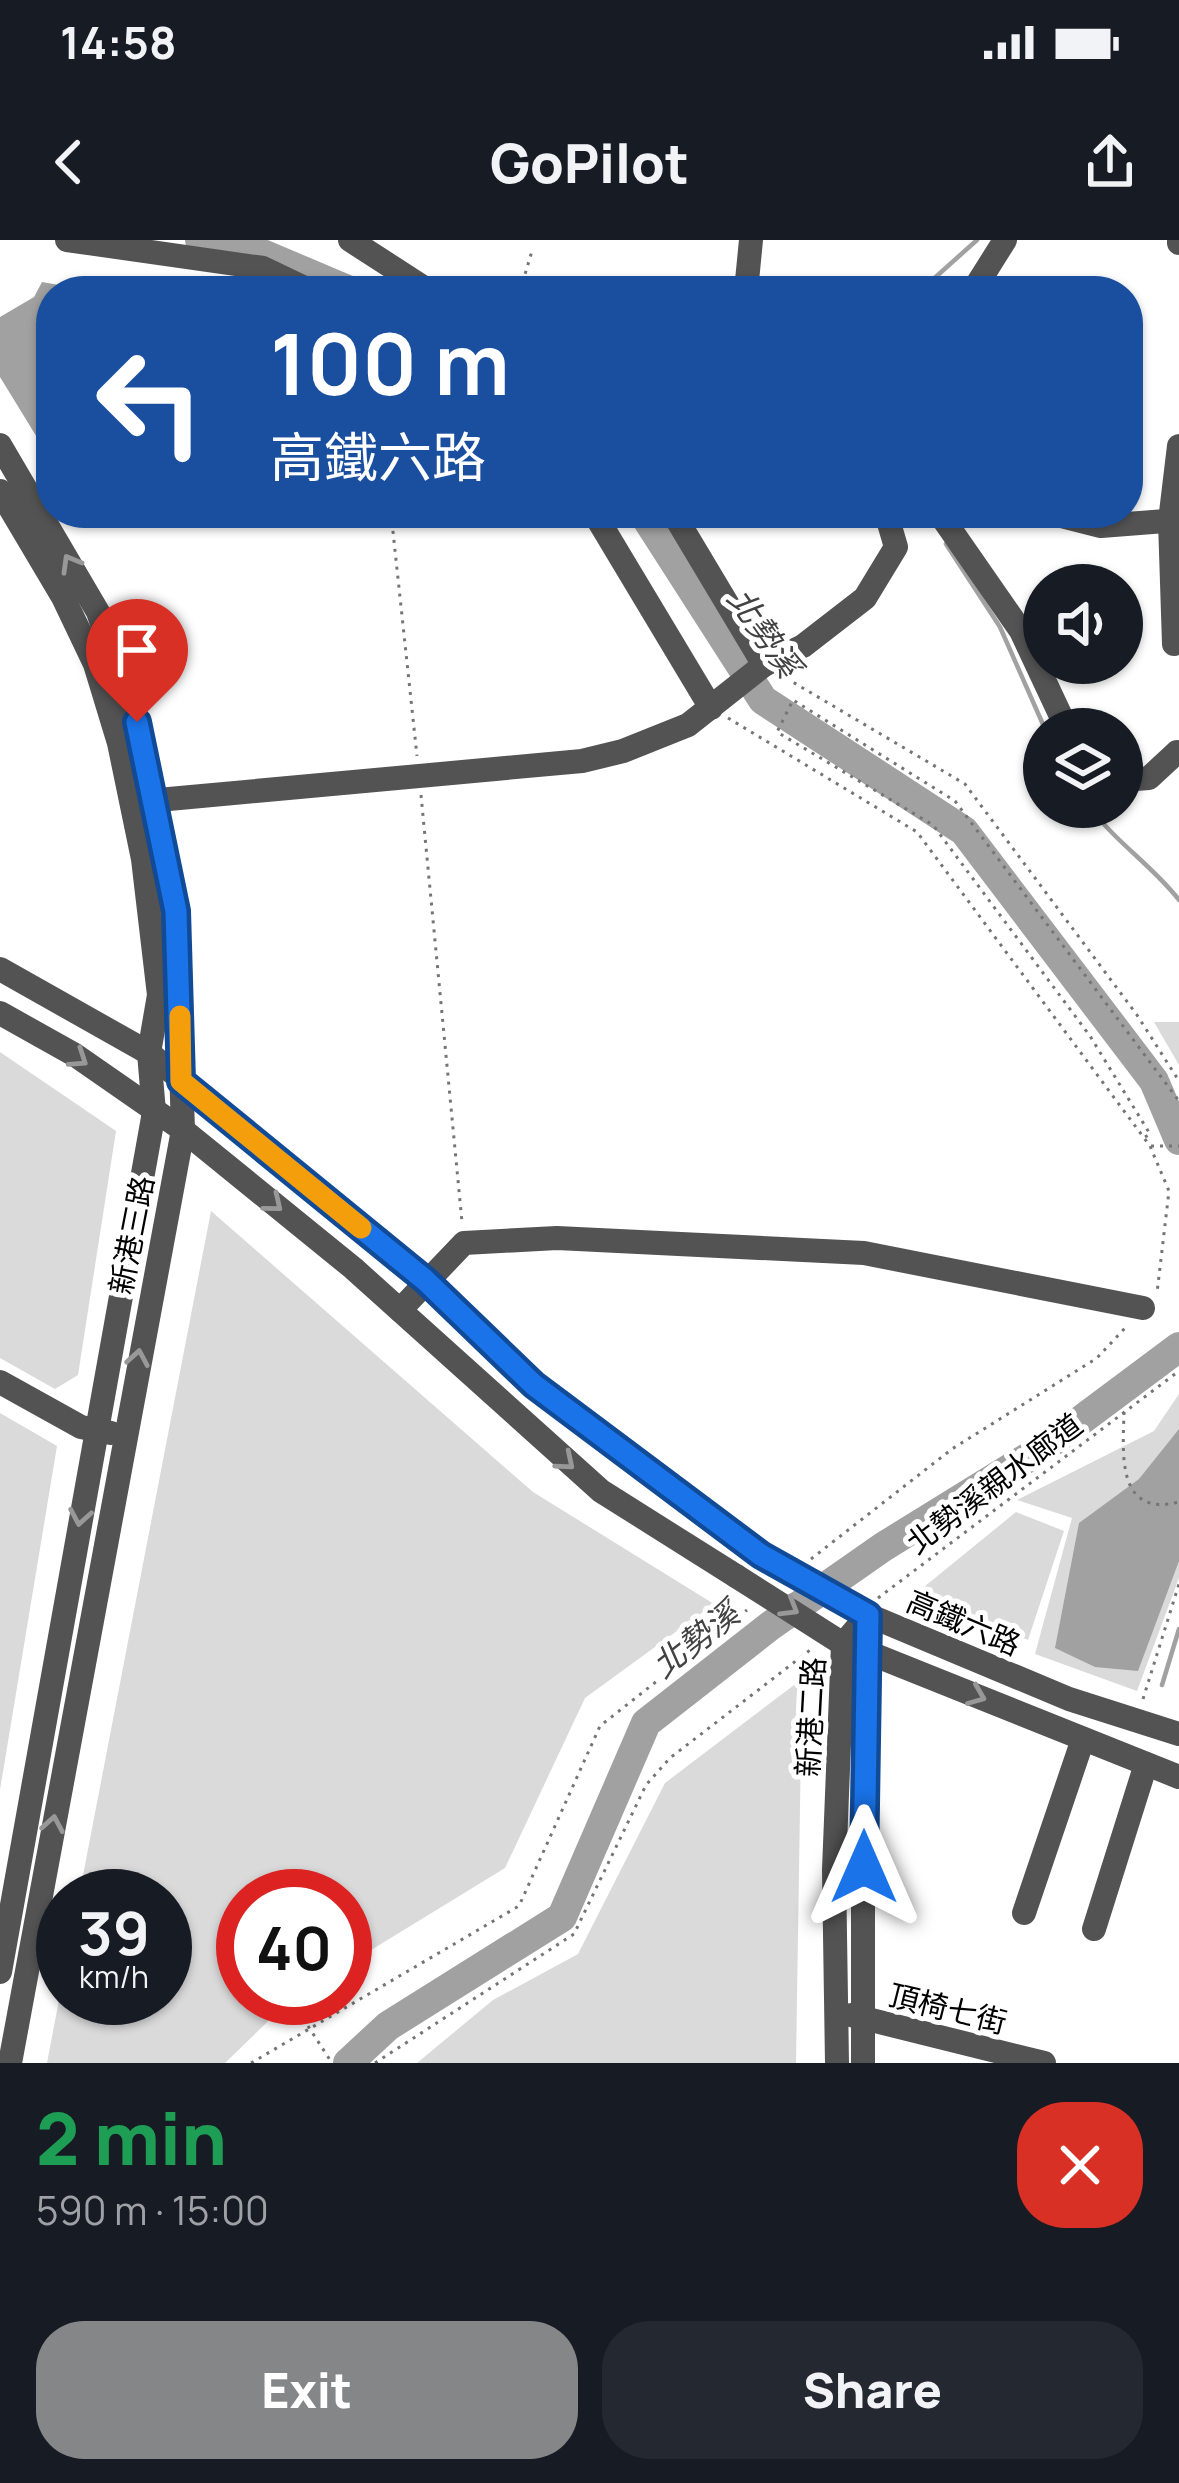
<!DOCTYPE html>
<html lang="en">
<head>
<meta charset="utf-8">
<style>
	:root { --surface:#171b24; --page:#242831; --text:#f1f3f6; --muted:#9ea1a6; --accent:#858687 }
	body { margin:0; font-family:Manrope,"Noto Sans TC",sans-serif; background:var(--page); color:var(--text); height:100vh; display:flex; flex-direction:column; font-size:45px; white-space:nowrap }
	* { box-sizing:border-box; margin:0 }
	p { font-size:39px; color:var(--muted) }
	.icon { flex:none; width:66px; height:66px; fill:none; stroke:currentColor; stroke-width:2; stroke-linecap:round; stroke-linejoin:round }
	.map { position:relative; height:1823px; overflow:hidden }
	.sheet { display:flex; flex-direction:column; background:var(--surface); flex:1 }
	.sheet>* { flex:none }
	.top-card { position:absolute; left:36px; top:36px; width:1107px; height:252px; border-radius:48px; box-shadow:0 3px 9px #0004; background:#1a4fa0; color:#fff; overflow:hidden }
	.tools { position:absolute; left:1023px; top:324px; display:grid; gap:24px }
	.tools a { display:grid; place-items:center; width:120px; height:120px; border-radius:50%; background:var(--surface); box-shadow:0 3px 9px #0004; font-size:60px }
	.speed { position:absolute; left:36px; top:1629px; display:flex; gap:24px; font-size:60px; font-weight:700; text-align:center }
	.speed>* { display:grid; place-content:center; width:156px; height:156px; border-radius:50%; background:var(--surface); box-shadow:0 3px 9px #0004; line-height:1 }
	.speed small { font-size:30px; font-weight:400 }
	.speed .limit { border:18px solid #d22; background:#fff; color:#111 }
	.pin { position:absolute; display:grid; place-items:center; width:102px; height:102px; color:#fff; margin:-123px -51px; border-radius:50% 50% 50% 0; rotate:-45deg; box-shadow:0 0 12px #0007 }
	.pin .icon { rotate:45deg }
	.me { position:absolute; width:132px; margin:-66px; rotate:0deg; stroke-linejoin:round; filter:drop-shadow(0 0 9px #0008) }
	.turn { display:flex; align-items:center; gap:42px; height:252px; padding:0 36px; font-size:54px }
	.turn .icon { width:156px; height:156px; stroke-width:2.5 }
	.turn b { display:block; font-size:84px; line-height:102px }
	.round { display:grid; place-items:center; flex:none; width:126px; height:126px; border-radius:48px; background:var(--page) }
	.headline { display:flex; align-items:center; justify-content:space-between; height:204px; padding:0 36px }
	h1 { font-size:72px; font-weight:800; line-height:90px; color:#1e9e55 }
	.button { display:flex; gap:24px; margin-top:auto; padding:24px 36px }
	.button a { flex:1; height:138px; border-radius:48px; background:var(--accent); color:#fff; font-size:48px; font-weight:800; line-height:138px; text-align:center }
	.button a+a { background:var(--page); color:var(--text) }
	.status { display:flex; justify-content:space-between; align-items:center; height:84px; padding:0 60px; background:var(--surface); direction:ltr }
	.status svg { height:33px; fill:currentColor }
	header { display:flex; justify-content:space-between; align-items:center; height:156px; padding:0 36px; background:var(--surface); font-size:54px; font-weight:800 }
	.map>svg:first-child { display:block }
	.green { fill:#dadada }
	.water { fill:#a1a1a1 }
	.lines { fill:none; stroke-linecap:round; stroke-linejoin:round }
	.stream { stroke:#a1a1a1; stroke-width:4.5 }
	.river { stroke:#a1a1a1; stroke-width:30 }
	.path { stroke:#757575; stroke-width:3; stroke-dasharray:3 6; stroke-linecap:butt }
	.minor { stroke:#535353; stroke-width:24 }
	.minor-bridge { stroke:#535353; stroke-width:24 }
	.oneway { stroke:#989898 }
	.route-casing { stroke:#114b97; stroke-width:30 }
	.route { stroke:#1a73e8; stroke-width:21 }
	.slow { stroke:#f59e0b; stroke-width:21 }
	.labels { text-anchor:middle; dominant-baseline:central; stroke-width:10; stroke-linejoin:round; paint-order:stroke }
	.street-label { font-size:30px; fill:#000; stroke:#fff }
	.water-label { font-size:33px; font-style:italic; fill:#424242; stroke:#fff }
</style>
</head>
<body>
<div class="status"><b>14:58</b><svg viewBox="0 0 49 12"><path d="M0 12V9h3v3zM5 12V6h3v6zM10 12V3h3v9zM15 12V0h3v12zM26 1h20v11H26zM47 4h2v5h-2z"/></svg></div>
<header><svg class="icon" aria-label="back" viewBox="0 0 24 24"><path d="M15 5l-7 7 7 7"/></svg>GoPilot<svg class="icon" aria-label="share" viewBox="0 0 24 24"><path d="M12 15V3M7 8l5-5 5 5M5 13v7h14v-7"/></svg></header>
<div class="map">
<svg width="1179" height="1823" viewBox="0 0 1179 1823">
	<rect width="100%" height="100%" fill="#fff"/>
	<g class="green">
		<path d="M1154 782H1179V825Z"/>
		<path d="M0 812 116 891 78 1135 55 1149 0 1118Z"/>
		<path d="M211 971 533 1252 714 1364 585 1458 505 1628 345 1726V1656H243V1758H292L225 1823H47L63 1739V1758H165V1656H79Z"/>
		<path d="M1179 1154V1338L1137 1451 1035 1414 1072 1278 1017 1260 1154 1191Z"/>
		<path d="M0 1173 57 1206 0 1550Z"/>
		<path d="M1016 1272 1064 1291 1028 1400 919 1351Z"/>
		<path d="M802 1439 796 1823H417L493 1760 578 1714 665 1543Z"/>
	</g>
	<g class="water">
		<path d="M42 42 93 51H51V208L38 199 0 137V77L34 57Z"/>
		<path d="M1179 1189V1321L1138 1431 1095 1427 1055 1408 1079 1283 1139 1239Z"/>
	</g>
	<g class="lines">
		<g class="stream">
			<path d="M920 51 977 0"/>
			<path d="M946 304 1000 387 1045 489"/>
			<path d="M1090 567C1116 603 1152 625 1179 660"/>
			<path d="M1162 1445 1179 1389"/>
		</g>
		<g class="river">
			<path d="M200 0 260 13 350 51"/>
			<path d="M643 273 763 460 964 591 1154 841 1179 900"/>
			<path d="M348 1823 388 1786 562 1677 646 1483 770 1386 883 1307 1045 1207 1179 1107"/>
		</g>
		<g class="path">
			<path d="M520 51 532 11"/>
			<path d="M391 273 417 516"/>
			<path d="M786 438 965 544 1137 775 1179 841"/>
			<path d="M728 478 917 592 1150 906 1169 951 1157 1053"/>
			<path d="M421 555 462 982"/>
			<path d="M1145 897 1150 894 1090 796 933 585 777 492 793 460 955 561 1179 861"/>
			<path d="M1151 906H1179"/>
			<path d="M1124 1172C1123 1213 1116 1278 1179 1262"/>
			<path d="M811 1319 952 1209 1097 1118 1126 1087"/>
			<path d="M878 1358 1179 1131"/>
			<path d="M1143 1459 1179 1344"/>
			<path d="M308 1786 332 1823"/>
			<path d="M251 1823 519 1666 600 1486 747 1370"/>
			<path d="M375 1823 574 1694 646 1545 670 1518 814 1407"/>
		</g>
		<g class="minor">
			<path d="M67 0 263 28 311 51"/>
			<path d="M350 0 429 51"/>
			<path d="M1179 0V3"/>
			<path d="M746 51 751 0"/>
			<path d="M973 51 1005 0"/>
			<path d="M0 205 98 372 146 515 176 671 183 890 10 1823"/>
			<path d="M0 251 63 357 95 424 119 503 143 619 159 755 149 813 154 872 0 1732"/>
			<path d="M594 273 711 468"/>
			<path d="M673 273 764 425"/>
			<path d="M939 273 1021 391 1067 489"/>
			<path d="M1050 273 1101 286 1179 280"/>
			<path d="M1174 404 1170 281 1179 206"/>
			<path d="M1122 540 1149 538 1177 512"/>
			<path d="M158 560 582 521 623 511 688 485 764 425 803 406 865 358 896 307 886 273"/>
			<path d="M0 729 149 813 425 1041 534 1145 761 1315"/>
			<path d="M0 773 75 815 183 890 353 1028 601 1251 736 1336"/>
			<path d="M400 1070 464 1003 557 998 864 1013 1143 1068"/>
			<path d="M0 1142 81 1187 111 1193"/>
			<path d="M868 1375 1069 1459 1179 1494"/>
			<path d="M857 1408 1179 1537"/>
			<path d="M1024 1673 1083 1499"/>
			<path d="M1094 1689 1146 1524"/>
			<path d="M851 1775 1044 1823"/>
			<path d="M837 1823 834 1630 843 1404 868 1375"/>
			<path d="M863 1823V1445L868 1375"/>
		</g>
		<g class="minor-bridge">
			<path d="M761 1315 868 1375"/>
			<path d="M736 1336 843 1404"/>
		</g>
	</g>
	<defs><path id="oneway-chevron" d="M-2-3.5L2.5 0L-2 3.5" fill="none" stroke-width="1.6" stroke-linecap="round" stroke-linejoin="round" transform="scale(3)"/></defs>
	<g class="oneway">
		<use href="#oneway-chevron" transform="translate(70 323) rotate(-120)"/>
		<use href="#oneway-chevron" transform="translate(79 819) rotate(34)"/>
		<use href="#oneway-chevron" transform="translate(274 964) rotate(39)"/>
		<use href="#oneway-chevron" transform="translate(138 1118) rotate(-80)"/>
		<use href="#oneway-chevron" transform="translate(566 1222) rotate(40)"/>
		<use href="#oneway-chevron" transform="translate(80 1277) rotate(100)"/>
		<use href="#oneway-chevron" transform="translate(790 1368) rotate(31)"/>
		<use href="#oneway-chevron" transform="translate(977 1456) rotate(22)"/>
		<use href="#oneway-chevron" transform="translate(53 1584) rotate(-80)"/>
	</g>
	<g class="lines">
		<g class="route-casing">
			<path id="route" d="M137 482 176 671 181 841 425 1040 534 1145 761 1315 868 1375 864 1627"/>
		</g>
		<use href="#route" class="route"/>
		<path class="slow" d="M180 776 181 841 361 988"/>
	</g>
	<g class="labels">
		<g class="street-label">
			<text transform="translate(131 995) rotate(-79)">新港三路</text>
			<text transform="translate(994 1243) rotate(-37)">北勢溪親水廊道</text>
			<text transform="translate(964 1382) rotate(23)">高鐵六路</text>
			<text transform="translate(810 1477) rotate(-87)">新港二路</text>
			<text transform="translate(948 1768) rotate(14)">頂椅七街</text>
		</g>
		<g class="water-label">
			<text transform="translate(765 392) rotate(55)">北勢溪</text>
			<text transform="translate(695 1399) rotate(-38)">北勢溪</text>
		</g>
	</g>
</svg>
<div class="tools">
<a><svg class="icon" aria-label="sound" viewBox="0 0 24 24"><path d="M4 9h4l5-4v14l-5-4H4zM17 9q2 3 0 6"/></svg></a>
<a><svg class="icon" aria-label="layers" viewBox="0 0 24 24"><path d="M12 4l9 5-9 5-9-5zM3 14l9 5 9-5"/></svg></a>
</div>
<div class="speed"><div>39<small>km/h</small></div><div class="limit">40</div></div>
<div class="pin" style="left:137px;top:482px;background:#d93025"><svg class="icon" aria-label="arrive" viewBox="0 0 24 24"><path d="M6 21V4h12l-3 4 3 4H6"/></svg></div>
<svg class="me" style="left:864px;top:1627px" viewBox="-20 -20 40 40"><path d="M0-17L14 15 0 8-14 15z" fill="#1a73e8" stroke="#fff" stroke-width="4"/></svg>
<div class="top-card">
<div class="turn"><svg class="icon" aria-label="left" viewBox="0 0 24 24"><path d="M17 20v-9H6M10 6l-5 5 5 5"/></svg><div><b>100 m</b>高鐵六路</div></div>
</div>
</div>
<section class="sheet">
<div class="headline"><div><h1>2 min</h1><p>590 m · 15:00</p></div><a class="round" style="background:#d93025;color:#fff"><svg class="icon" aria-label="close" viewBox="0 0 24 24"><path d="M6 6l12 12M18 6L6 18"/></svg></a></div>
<div class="button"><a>Exit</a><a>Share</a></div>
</section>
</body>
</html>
